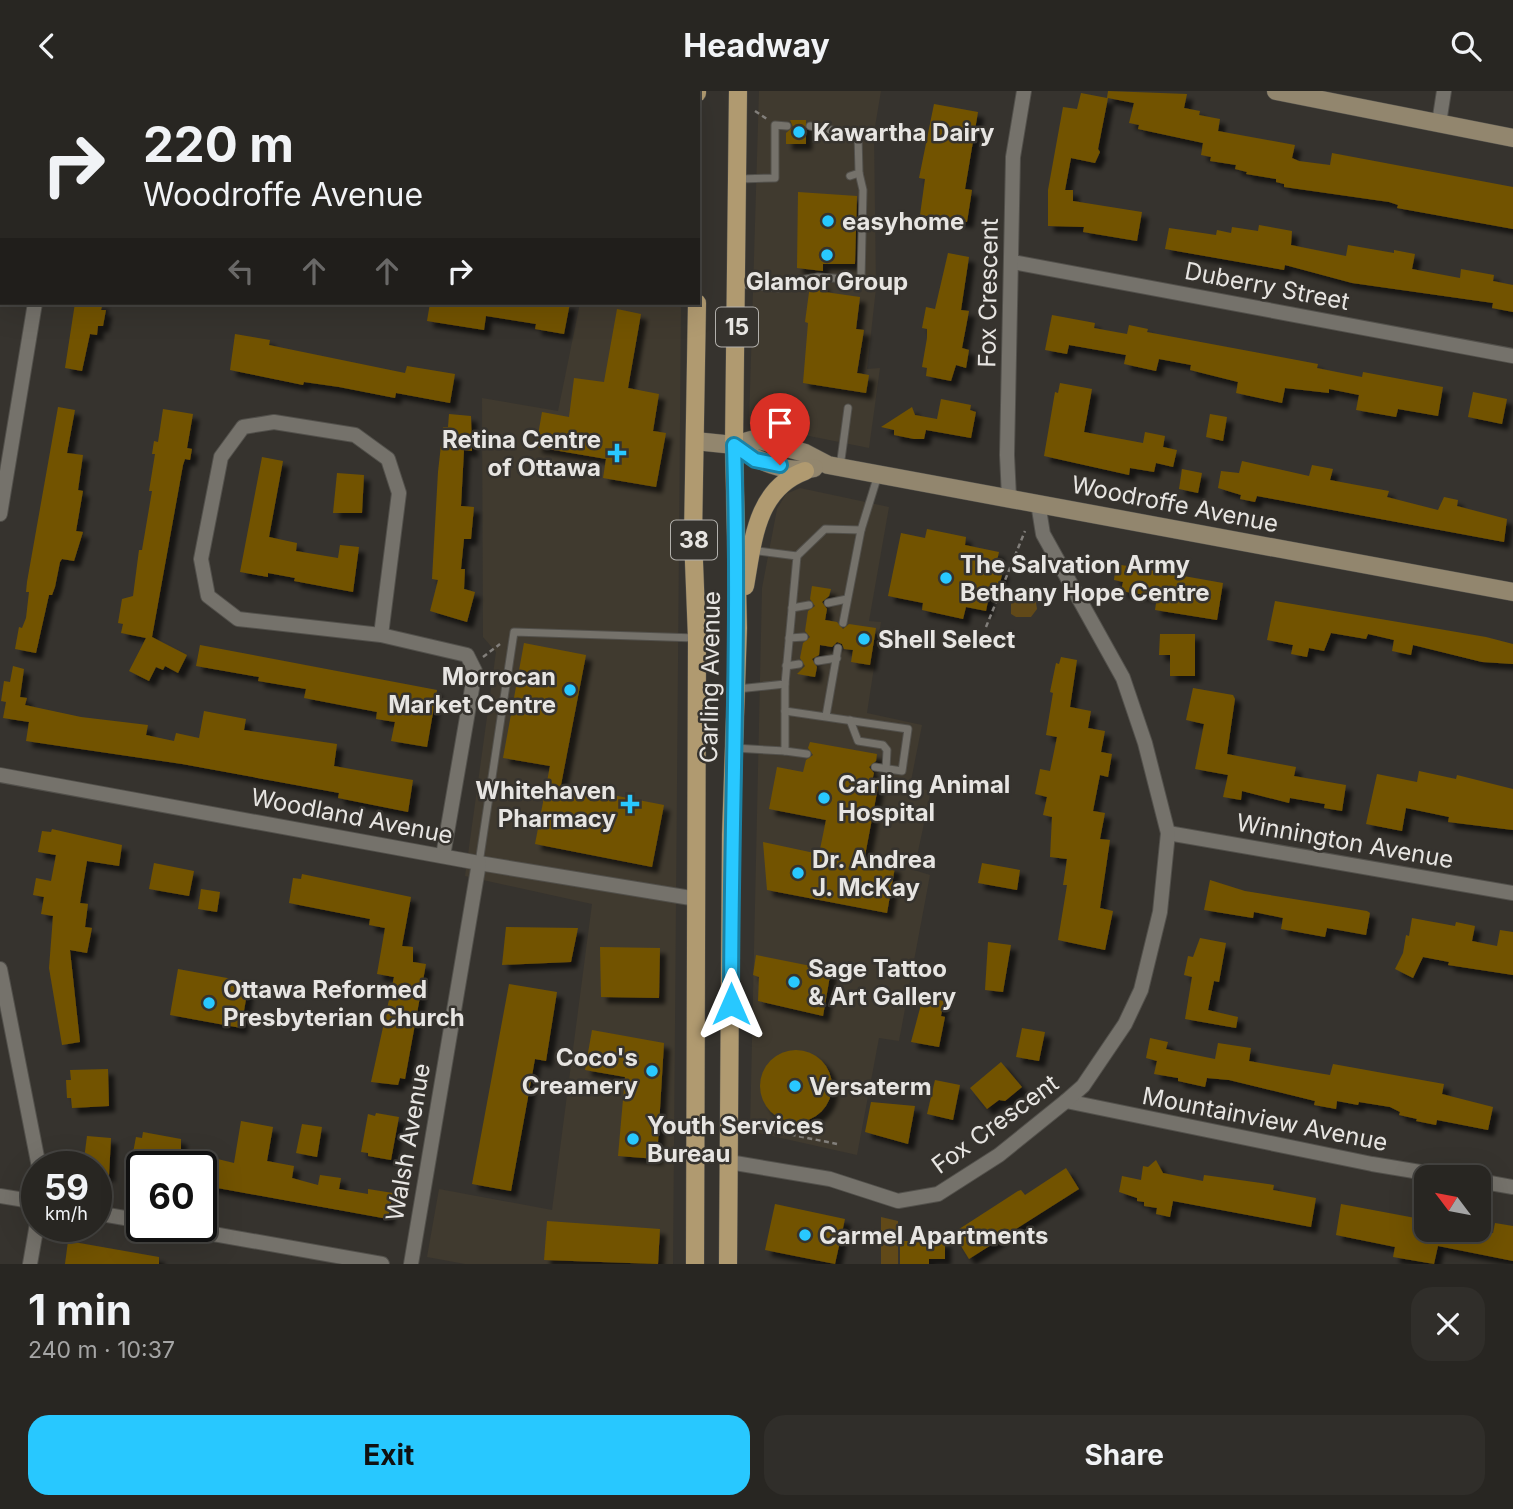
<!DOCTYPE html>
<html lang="en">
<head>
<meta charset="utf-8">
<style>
	:root { --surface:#282622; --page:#302e2a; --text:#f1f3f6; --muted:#a5a5a5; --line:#444340; --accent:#28c8ff }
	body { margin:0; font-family:Inter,sans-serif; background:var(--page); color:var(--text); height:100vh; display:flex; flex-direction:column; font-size:26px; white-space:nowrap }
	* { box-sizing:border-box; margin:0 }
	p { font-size:23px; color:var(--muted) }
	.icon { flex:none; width:38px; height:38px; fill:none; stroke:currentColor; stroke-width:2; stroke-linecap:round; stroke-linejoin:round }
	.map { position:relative; height:1173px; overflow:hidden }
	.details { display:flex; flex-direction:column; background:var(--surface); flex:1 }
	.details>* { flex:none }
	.top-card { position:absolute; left:0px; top:0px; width:700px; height:214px; box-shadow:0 7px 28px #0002,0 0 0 2px var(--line); background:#282622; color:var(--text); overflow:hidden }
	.needle { width:46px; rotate:302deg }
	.tools { position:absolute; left:1414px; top:1074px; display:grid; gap:14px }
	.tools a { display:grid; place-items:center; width:77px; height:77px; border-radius:14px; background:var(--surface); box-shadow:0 7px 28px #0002,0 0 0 2px var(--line); font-size:35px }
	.speed { position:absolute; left:21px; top:1060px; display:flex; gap:14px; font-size:35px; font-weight:700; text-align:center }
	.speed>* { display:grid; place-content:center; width:91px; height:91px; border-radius:50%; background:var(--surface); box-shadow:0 7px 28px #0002,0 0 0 2px var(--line); line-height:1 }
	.speed small { font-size:18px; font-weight:400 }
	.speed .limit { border:4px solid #111; border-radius:10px; background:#fff; color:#111 }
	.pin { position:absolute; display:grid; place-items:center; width:60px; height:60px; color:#fff; margin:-72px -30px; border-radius:50% 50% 50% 0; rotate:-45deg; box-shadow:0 0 7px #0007 }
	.pin .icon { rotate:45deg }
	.me { position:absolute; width:77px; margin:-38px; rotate:0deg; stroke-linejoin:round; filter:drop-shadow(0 0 5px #0008) }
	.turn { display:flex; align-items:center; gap:24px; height:147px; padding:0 28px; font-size:32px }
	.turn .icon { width:91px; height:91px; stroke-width:2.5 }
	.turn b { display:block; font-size:49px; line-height:60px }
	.lanes { display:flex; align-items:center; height:66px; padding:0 28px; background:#0003; justify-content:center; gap:35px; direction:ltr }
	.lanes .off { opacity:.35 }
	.round { display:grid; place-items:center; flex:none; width:74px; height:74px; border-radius:21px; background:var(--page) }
	.summary { display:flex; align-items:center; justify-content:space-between; height:119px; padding:0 28px }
	h1 { font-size:42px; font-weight:700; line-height:52px }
	.button { display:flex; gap:14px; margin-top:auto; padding:14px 28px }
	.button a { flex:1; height:80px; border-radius:21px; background:var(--accent); color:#111; font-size:28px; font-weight:700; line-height:80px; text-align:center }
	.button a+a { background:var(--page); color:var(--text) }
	header { display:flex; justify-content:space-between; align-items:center; height:91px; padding:0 28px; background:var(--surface); font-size:32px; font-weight:700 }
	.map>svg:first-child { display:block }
	.built { fill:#403a2f }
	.green { fill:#614918 }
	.building { fill:#725302; filter:url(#shadow) }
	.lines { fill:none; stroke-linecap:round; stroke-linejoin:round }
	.lane-casing { stroke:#52504b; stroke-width:9 }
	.street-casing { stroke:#52504b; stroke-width:16 }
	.secondary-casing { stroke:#52504b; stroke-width:19 }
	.primary-casing { stroke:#52504b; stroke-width:19 }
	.path { stroke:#827f7b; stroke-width:2.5; stroke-dasharray:5 3.5; stroke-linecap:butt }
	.lane { stroke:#75726b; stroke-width:7 }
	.street { stroke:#75726b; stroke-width:14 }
	.secondary { stroke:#92866e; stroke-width:18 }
	.primary { stroke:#b09a70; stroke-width:18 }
	.route-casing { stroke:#1a82a6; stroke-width:18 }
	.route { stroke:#28c8ff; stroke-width:12 }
	.poi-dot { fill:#28c8ff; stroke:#36332e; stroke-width:2.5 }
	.labels { text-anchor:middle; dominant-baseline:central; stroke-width:5; stroke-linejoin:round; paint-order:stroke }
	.shield { fill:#36332e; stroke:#b2b0ac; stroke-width:2 }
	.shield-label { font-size:23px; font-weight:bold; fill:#e7e5e2 }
	.poi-label { font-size:24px; font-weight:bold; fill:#e7e5e2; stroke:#36332e; text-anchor:start }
	.street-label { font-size:24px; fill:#e7e5e2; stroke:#36332e }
</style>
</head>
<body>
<header><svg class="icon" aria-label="back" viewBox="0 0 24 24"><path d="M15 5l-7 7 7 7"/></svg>Headway<svg class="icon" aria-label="search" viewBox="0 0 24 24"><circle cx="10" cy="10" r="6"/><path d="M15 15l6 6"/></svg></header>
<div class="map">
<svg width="1513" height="1173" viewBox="0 0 1513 1173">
	<defs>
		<filter id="shadow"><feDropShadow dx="6" dy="6" stdDeviation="2" flood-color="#0009"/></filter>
	</defs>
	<rect width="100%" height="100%" fill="#36332e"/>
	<g class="built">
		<path d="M759 0H881L874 42 876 197 867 278 880 277 869 357 749 333Z"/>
		<path d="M580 212H681L673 1173H465L427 1166 439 1098 552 1119 592 813 465 785 496 561 483 546 482 307 558 320Z"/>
		<path d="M800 397 889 416 869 530 881 531 867 622 922 634 910 695 931 700 914 779 930 784 899 950 879 947 857 1064 750 1040 762 497 777 418 786 403Z"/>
	</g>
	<g class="green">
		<path d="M1021 495 1026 496 1035 505 1037 518 1031 526H1016L1011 523V513Z"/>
		<path d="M881 1126 898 1130V1173H881Z"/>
	</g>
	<g class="building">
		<path d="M1108 0 1187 3 1184 17 1200 20 1199 24 1220 28 1218 40 1295 54 1292 67 1299 70 1330 74 1332 62 1513 96V138L1397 117 1398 114 1389 111 1284 96V93L1276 91V88L1246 83 1247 81 1235 78 1236 74 1210 70 1211 66 1201 64 1203 52 1138 38 1139 34 1129 32 1134 12 1108 7 1098 58 1100 61 1095 72 1071 67 1065 99H1073V110L1142 121 1137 150 1083 141 1084 136 1048 135V99L1063 16 1077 18 1081 2 1107 7Z"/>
		<path d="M934 13 978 21 965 98 972 99 967 131 920 124 925 88 919 87Z"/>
		<path d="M790 29H806V53H786V42L793 36Z"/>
		<path d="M798 101 857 105 855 173H823V180L797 177Z"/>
		<path d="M1259 134 1292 140 1291 154 1346 165 1348 154 1394 162V159L1415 163 1412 178 1460 187 1461 178 1494 184 1493 190 1513 194V221L1492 217 1493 212 1352 192 1285 174 1284 179 1165 158 1169 137 1216 144 1217 139 1231 142 1232 136 1258 140Z"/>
		<path d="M948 162 969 166 961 219 969 220 962 257 969 259 966 277 956 274 951 290 926 285 927 277 922 276 927 247V238L922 237 926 216 935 218Z"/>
		<path d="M823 192 825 201 860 206 856 238 864 239 857 282 869 284 866 302 803 292 808 232 805 231 810 194Z"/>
		<path d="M75 212H103L101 219H106L103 235H98L97 244 90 243 82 280 65 277Z"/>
		<path d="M430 212H570L564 243 535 238 536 233 486 225 484 239 427 230Z"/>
		<path d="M617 218 641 223 628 297 659 303 653 340 666 342 656 396 603 387 606 368 536 356 542 321 569 326 574 287 604 291Z"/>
		<path d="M1052 224 1095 232 1094 237 1127 243 1129 234 1148 238 1147 241 1318 273 1317 277 1362 286 1363 281 1443 296 1438 325 1398 318 1396 326 1356 319 1359 304 1329 298V302L1285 297 1282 312 1236 302 1238 291 1190 279 1191 274 1159 268 1156 280 1124 273 1126 264 1069 254 1067 263 1045 259Z"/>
		<path d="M235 243 270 249 269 254 405 282 407 275 455 283 450 312 396 302 395 307 339 296 304 291 303 294 230 279Z"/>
		<path d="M1060 292 1092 298 1084 341 1143 352 1145 341 1165 345 1163 356 1177 359 1173 376 1156 372 1154 381 1130 377 1129 384 1044 365 1055 301 1058 302Z"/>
		<path d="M1473 301 1507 308 1502 333 1468 326Z"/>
		<path d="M941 308 971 314 970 319 976 321 971 347 926 339 924 348H914L894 344V339L881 336 912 316 915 324 937 328Z"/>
		<path d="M58 316 75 319 67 362 83 364 78 399 83 400 76 440 83 441 74 470 62 468 60 471 55 496 52 504H49L36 562 15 558 19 536 22 537 26 527 29 501H26L27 491Z"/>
		<path d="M163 318 193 323 187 357 192 358 190 369 185 368 183 374 152 546 187 564 178 582 165 575 163 579 156 576 149 590 129 580 146 547 121 542 123 533 118 532 122 508 133 505 139 459H142L152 400H149L155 363H152L154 350 158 351Z"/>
		<path d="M449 323 471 325 472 360 464 359 461 415 474 416 471 448H464L461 478H465L464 498 475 501 467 531 430 520 438 489 432 488 438 381 443 336H448Z"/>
		<path d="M1210 323 1227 326 1223 350 1206 346Z"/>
		<path d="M262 366 283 370 269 446 297 452 296 460 338 467 340 454 359 456 353 501 294 490 295 487 268 482V486L240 481Z"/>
		<path d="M1242 370 1309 385 1312 374 1333 378 1330 389 1389 400 1387 406 1438 419 1444 406 1458 409 1457 415 1507 428 1504 451 1257 405 1255 411 1240 408 1241 404 1218 397 1221 380 1239 382Z"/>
		<path d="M1182 378 1202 382 1198 402 1179 398Z"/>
		<path d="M337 382 364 384 362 422H333Z"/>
		<path d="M927 438 966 446 965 454 999 461 995 478 1003 480 999 496 991 495 986 520 966 516 963 528 922 519 923 512 888 505 901 442 925 447Z"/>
		<path d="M1116 473 1223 492 1217 529 1155 519 1157 506 1121 500 1123 491 1114 489Z"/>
		<path d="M812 495 831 498 829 505 822 511 827 518 825 529 837 531 843 538 849 533 876 537 870 574 851 571 853 559 844 558 842 553 837 551 832 556 820 554 819 564 812 568 817 576 815 586 797 583 805 575 800 567 803 552 810 546 805 540 808 520 815 515 810 508Z"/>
		<path d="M1275 510 1486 546 1513 553V573L1482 571 1413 554 1411 564 1392 560 1394 549 1368 543 1366 548 1331 542 1324 560 1309 557 1307 566 1291 563 1293 554 1267 549Z"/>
		<path d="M1160 543H1195V585H1170V564H1159Z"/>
		<path d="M524 552 586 564 561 694 664 714 652 776 535 753 550 675 503 667Z"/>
		<path d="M200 554 437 599 427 656 391 650 395 631 376 628 377 621 304 607 306 598 258 590 259 586 196 575Z"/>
		<path d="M1061 566 1077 569 1070 616 1091 620 1088 637 1105 640 1101 661 1112 663 1108 686 1100 684 1093 720 1105 722 1100 748 1110 749 1100 817 1113 820 1105 859 1058 849 1067 794H1063L1067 768 1050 766 1052 726 1043 724 1047 706 1035 703 1040 678 1050 680 1057 646 1046 644 1053 602 1050 601 1056 572 1059 573Z"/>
		<path d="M13 575 24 578 20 606 27 607 25 614 81 626 148 634 146 644 174 650 176 642 199 647 204 620 246 628 244 639 337 653 334 675 413 689 408 721 338 707 339 702 182 673 26 650 29 631 3 627 6 611 1 610 4 590 10 591Z"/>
		<path d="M1193 597 1233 604 1235 608 1227 663 1296 676 1294 685 1346 694 1342 720 1324 717 1325 713 1290 707 1289 712 1242 700 1241 709 1223 706 1228 684 1195 678 1204 633 1186 629Z"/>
		<path d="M810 651 877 663 876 670 869 676 874 682 871 694 878 696 864 770 895 776 887 822 767 799 763 751 819 763 826 729 769 718 777 676 803 681 806 669 813 664 808 657Z"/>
		<path d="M1419 680 1456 688 1457 684 1513 698V739L1448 731 1449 726 1406 717 1402 740 1366 733 1377 683 1417 691Z"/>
		<path d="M52 738 122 754 119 775 87 770 80 812 88 813 85 836 92 837 87 862 70 859 80 951 62 954 49 877 53 825 41 823 44 806 33 804 36 787 51 790 56 764 38 761 42 740 51 741Z"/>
		<path d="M154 772 194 780 189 805 149 798Z"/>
		<path d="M982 772 1020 779 1017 799 978 792Z"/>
		<path d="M302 783 411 806 402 855 413 856V871L426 873 405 988 400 987 398 994 371 991 394 886 377 883 385 837 369 834 370 828 289 812 293 787 301 788Z"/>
		<path d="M1210 789 1245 800 1367 820 1370 822 1366 844 1327 837 1325 846 1281 838 1283 827 1254 821 1253 827 1204 819Z"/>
		<path d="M201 798 220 801 217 821 198 818Z"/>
		<path d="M1412 827 1455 835 1456 831 1475 835 1472 850 1497 855 1500 839 1513 841V884L1448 874 1449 871 1423 866 1413 887 1395 878 1403 862 1406 844 1409 845Z"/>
		<path d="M506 836 578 837 571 871 502 874Z"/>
		<path d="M1200 847 1226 852 1219 891 1214 890 1208 919 1238 926 1236 937 1185 928 1192 886 1184 884 1188 865 1193 866Z"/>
		<path d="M988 851 1011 854 1003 901 985 899Z"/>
		<path d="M600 856 660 857 659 907 601 906Z"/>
		<path d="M756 864 831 879 823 925 758 910 759 886 753 884Z"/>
		<path d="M178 878 249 891 241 937 170 924Z"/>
		<path d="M509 893 557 901 546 970 535 968 511 1100 472 1093Z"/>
		<path d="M923 906 944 910 941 925 945 926 939 956 911 951Z"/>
		<path d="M1022 937 1045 941 1039 970 1016 966Z"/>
		<path d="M592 939 664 952 657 1068 618 1065 625 986 585 979Z"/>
		<path d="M1150 947 1168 951 1166 958 1215 968 1218 952 1251 957 1249 970 1294 978 1330 984 1333 973 1444 993 1442 1003 1493 1016 1488 1039 1437 1029 1436 1034 1416 1030 1417 1028 1399 1024 1400 1021 1390 1016 1359 1011 1358 1014 1337 1010 1336 1018 1314 1014 1315 1010 1229 989 1207 987 1205 996 1178 990V987L1154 983 1157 970 1146 967Z"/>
		<circle cx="796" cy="995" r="36"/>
		<path d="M1001 971 1022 996 1005 1010 999 1009 987 1018 970 997Z"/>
		<path d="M108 978 109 1015 72 1017 71 1007H67L66 989H71L70 979Z"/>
		<path d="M935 989 960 994 953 1029 927 1023Z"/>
		<path d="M871 1011 915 1015 908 1053 865 1041Z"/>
		<path d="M376 1022 399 1026 391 1069 368 1065V1062L361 1061 368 1023 375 1025Z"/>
		<path d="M241 1030 273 1036 267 1070 294 1075 292 1087 318 1094 320 1084 341 1087 339 1098 368 1103V1098L393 1102 388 1128 201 1094V1076L131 1072 136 1046 142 1047 143 1041 181 1048V1059L234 1072Z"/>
		<path d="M302 1033 322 1036 317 1066 296 1062Z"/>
		<path d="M87 1045 111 1047 109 1085 96 1084V1076H83Z"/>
		<path d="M1156 1069 1163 1082 1203 1090 1204 1084 1261 1092 1274 1094 1273 1099 1316 1107 1311 1136 1173 1110 1170 1126 1156 1123 1157 1117 1144 1115V1111L1137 1110V1107L1119 1101 1122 1085 1141 1089 1143 1075 1148 1076Z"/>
		<path d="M1066 1077 1079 1098 969 1168 953 1142 1018 1100 1021 1099 1025 1104Z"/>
		<path d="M775 1113 845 1128 835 1173 765 1159Z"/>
		<path d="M1341 1113 1426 1129V1139L1493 1142 1495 1132 1513 1135V1170L1438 1155 1434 1173 1393 1166 1395 1156 1336 1144Z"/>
		<path d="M547 1130 660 1138 658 1173 544 1169Z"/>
		<path d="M68 1150 159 1166V1173H65Z"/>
		<path d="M900 1150H945V1168H929V1173H900Z"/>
	</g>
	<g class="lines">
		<g class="lane-casing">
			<g id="lane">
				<path d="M810 35 858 44 859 82 850 85"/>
				<path d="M739 88 775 87V34L787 35"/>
				<path d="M738 193 779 197 794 190 818 186 861 189 863 99 859 82"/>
				<path d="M840 376 848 317"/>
				<path d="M797 465 825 438 861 439 878 384"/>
				<path d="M828 512 847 508"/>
				<path d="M792 517 809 514"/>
				<path d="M843 532 861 439"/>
				<path d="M789 547 804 546"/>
				<path d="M818 570 837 567"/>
				<path d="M786 575 799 573"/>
				<path d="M737 598 785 593 797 465 751 459"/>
				<path d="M785 620 908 638 902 680 875 676"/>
				<path d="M826 625 838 557"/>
				<path d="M850 629 858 650 883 654 887 659 886 678"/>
				<path d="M734 657 785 660V593"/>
				<path d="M785 660 807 663"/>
				<path d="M479 772 514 541 696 547"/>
			</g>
		</g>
		<g class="street-casing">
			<g id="street">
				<path d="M1439 32 1444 0"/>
				<path d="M0 104H2"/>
				<path d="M1013 171 1513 265"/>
				<path d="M1009 406 1007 364 1013 66 1024 0"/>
				<path d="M0 423 35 212"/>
				<path d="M381 544 399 402 388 368 355 344 274 331 243 336 221 366 201 468 208 505 238 528 381 544 467 564 475 580 443 765"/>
				<path d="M0 684 479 772 697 808"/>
				<path d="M1168 742 1513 802"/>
				<path d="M0 878 39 1076"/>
				<path d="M1066 1010 1372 1073 1456 1087"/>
				<path d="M729 1071 830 1088 898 1110 938 1103 999 1064 1066 1010 1083 995 1125 933 1141 899 1160 821 1168 742 1145 652 1123 587 1043 443 1038 412"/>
				<path d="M1479 1090 1513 1096"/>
				<path d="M0 1105 37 1111"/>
				<path d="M96 1122 142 1130"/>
				<path d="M174 1136 382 1173"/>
				<path d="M30 1173 37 1133"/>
				<path d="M411 1173 479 772"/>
			</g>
		</g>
		<g class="secondary-casing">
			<g id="secondary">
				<path d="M1276 0 1513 47"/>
				<path d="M695 350 734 354 755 348 805 362 828 374 1513 501"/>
				<path d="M734 354C755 369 787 384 814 377"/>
			</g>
		</g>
		<g class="primary-casing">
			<g id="primary">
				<path d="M697 0V2"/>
				<path d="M745 495C753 450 756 398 805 380"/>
				<path d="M695 1173 697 547 693 446 697 212"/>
				<path d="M728 1173 731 744 738 537 734 354 738 0"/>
			</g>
		</g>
		<g class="path">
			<path d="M755 20 767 28"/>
			<path d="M755 327 773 315 781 306"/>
			<path d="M986 536 1025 440"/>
			<path d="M483 566 500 553"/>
			<path d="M749 1035 837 1053"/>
		</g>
		<use href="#lane" class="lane"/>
		<use href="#street" class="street"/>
		<use href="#secondary" class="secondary"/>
		<use href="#primary" class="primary"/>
	</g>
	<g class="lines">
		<g class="route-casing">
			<path id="route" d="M731 913C731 726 740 541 734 354L755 369 780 374"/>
		</g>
		<use href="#route" class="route"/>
	</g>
	<g class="poi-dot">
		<circle cx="799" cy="41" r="7"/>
		<circle cx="828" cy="130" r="7"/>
		<circle cx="827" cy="164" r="7"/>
		<path d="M613.5 351.5h7v7h7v7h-7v7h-7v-7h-7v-7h7z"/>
		<circle cx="946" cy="487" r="7"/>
		<circle cx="864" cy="548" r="7"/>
		<circle cx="570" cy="599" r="7"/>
		<circle cx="824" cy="707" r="7"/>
		<path d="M626.5 702.5h7v7h7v7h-7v7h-7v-7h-7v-7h7z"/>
		<circle cx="798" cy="782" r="7"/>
		<circle cx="794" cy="891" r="7"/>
		<circle cx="209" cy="912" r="7"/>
		<circle cx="652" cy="980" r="7"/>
		<circle cx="795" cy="995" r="7"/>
		<circle cx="633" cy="1048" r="7"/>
		<circle cx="805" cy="1144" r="7"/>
	</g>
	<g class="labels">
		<g class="shield">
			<rect x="716" y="216.5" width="42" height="39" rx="5"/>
			<rect x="671" y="429.5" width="46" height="39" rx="5"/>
		</g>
		<g class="shield-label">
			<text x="737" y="236">15</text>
			<text x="694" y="449">38</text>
		</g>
		<g class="poi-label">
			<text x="813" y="41">Kawartha Dairy</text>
			<text x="842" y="130">easyhome</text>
			<text x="827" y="190" text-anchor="middle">Glamor Group</text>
			<text x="601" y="348" text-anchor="end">Retina Centre<tspan x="601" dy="28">of Ottawa</tspan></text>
			<text x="960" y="473">The Salvation Army<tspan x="960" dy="28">Bethany Hope Centre</tspan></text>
			<text x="878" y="548">Shell Select</text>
			<text x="556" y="585" text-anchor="end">Morrocan<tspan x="556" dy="28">Market Centre</tspan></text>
			<text x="838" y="693">Carling Animal<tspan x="838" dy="28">Hospital</tspan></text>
			<text x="616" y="699" text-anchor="end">Whitehaven<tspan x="616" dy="28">Pharmacy</tspan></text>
			<text x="812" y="768">Dr. Andrea<tspan x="812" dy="28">J. McKay</tspan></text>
			<text x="808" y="877">Sage Tattoo<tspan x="808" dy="28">&amp; Art Gallery</tspan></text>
			<text x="223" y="898">Ottawa Reformed<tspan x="223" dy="28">Presbyterian Church</tspan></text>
			<text x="638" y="966" text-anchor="end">Coco's<tspan x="638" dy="28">Creamery</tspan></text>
			<text x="809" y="995">Versaterm</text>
			<text x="647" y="1034">Youth Services<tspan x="647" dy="28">Bureau</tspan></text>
			<text x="819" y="1144">Carmel Apartments</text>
		</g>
		<g class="street-label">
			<text transform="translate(1267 195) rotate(11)">Duberry Street</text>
			<text transform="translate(988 202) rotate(-89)">Fox Crescent</text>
			<text transform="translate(1175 413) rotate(11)">Woodroffe Avenue</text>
			<text transform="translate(710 586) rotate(-89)">Carling Avenue</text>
			<text transform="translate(352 725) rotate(11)">Woodland Avenue</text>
			<text transform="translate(1345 750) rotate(10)">Winnington Avenue</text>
			<text transform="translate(1265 1028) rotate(11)">Mountainview Avenue</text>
			<text transform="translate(995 1033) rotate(-36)">Fox Crescent</text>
			<text transform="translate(408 1051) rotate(-80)">Walsh Avenue</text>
		</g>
	</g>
</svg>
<div class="tools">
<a><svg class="needle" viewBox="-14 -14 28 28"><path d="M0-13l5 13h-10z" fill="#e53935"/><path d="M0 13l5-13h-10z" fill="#a5a5a5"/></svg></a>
</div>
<div class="speed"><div>59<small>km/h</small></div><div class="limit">60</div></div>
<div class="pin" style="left:780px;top:374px;background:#d93025"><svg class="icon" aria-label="arrive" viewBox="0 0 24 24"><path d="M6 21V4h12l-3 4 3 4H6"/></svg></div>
<svg class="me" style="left:731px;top:913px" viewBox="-20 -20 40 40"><path d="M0-17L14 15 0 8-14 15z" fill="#28c8ff" stroke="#fff" stroke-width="4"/></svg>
<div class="top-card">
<div class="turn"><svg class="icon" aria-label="right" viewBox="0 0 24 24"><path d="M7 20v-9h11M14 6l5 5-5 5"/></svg><div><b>220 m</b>Woodroffe Avenue</div></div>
<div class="lanes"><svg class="icon off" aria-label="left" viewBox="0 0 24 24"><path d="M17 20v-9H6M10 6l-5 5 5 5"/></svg><svg class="icon off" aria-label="ahead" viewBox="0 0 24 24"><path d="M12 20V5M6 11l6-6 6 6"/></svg><svg class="icon off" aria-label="ahead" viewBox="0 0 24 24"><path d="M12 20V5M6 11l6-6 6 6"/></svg><svg class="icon" aria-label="right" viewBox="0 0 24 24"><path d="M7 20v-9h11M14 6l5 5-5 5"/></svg></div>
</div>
</div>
<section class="details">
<div class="summary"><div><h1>1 min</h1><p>240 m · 10:37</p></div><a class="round"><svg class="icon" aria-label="close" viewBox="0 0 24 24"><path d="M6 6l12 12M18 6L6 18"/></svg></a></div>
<div class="button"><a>Exit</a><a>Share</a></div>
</section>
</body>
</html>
